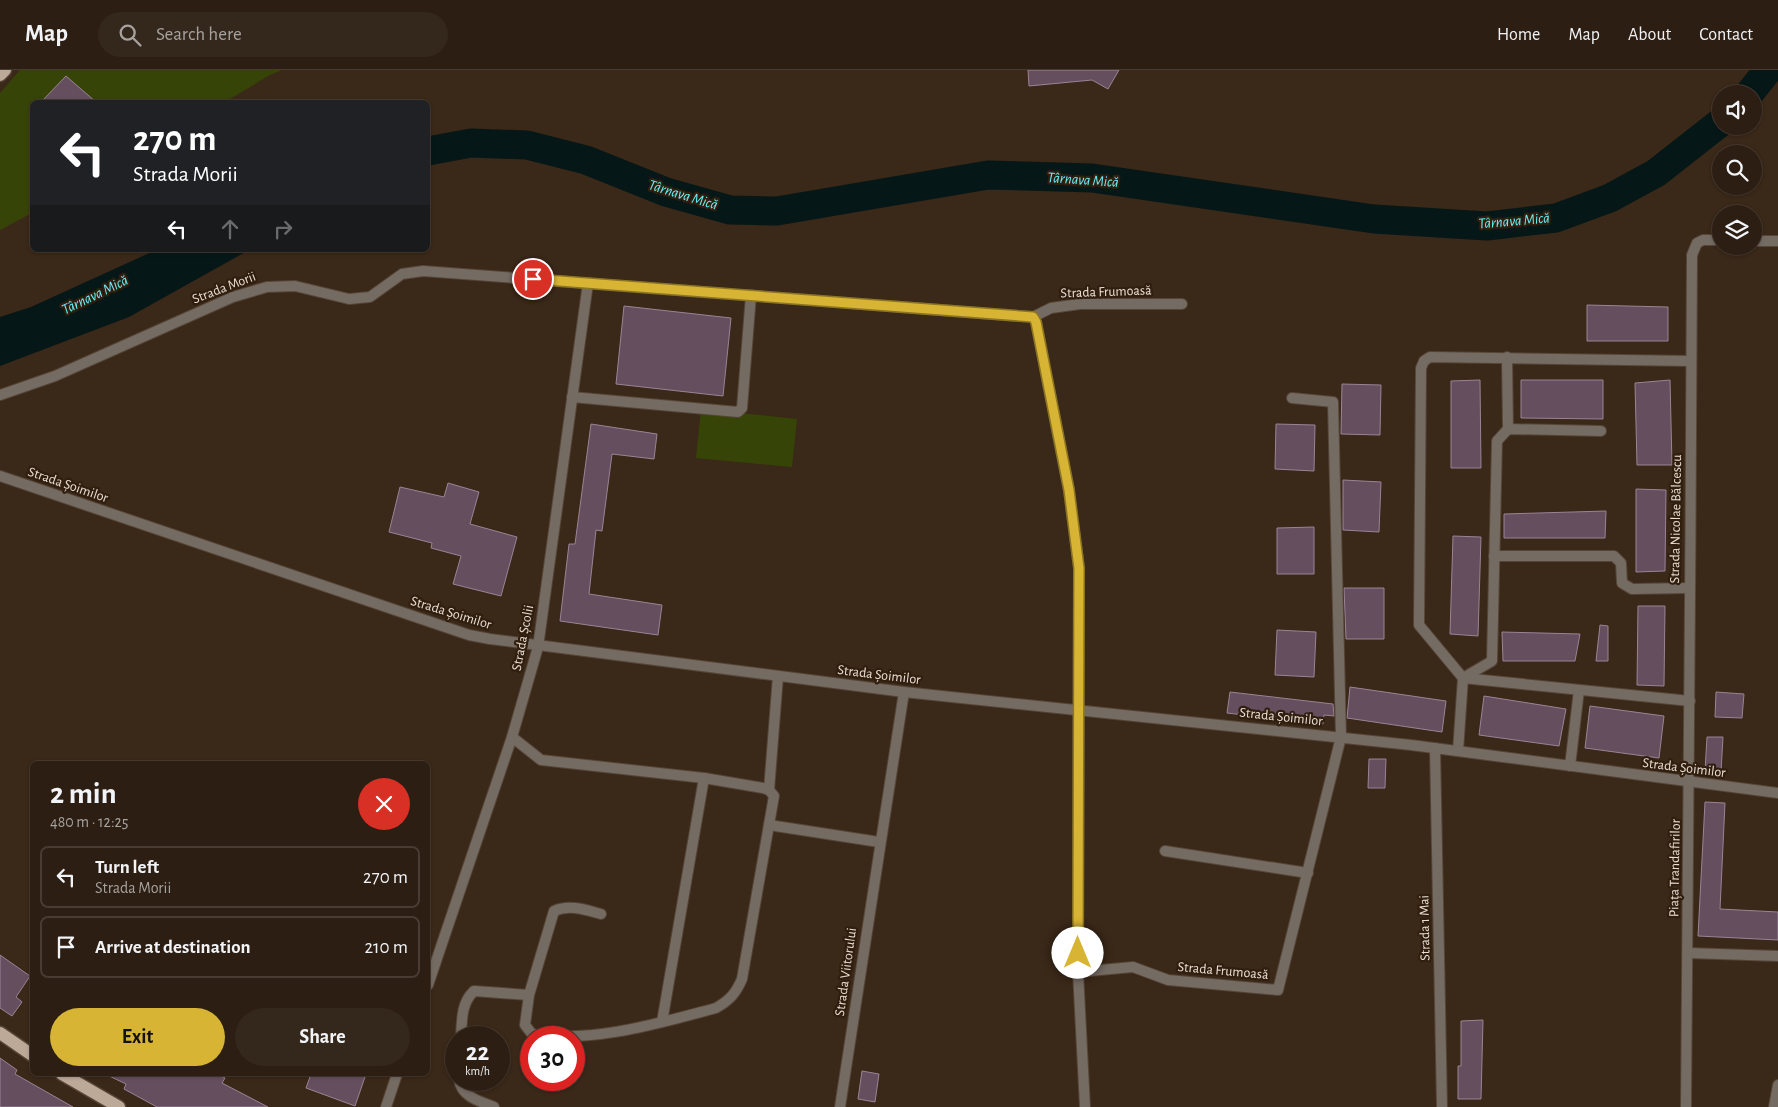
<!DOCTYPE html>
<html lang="en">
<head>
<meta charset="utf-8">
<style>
	:root { --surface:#2c1e12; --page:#34271b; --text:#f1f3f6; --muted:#a6a29f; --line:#483c32; --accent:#d8b434 }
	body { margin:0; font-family:"Alegreya Sans",sans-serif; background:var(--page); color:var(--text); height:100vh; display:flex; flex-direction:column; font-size:19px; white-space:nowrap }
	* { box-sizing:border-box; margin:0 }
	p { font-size:16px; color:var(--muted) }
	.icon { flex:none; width:28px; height:28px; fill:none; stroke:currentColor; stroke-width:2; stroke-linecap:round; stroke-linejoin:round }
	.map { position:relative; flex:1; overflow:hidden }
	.panel { position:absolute; left:30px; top:691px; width:400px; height:315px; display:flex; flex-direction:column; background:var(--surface); border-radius:8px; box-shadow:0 1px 4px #0004,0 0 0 1px var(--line) }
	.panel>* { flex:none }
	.hud { position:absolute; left:30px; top:30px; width:400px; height:152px; border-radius:8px; box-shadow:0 1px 4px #0004,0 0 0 1px var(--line); background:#202124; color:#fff; overflow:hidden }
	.fabs { position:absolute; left:1712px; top:15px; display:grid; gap:10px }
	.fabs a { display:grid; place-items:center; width:50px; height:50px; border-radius:50%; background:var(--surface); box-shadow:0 1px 4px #0004,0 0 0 1px var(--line); font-size:25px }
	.speed { position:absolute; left:445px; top:956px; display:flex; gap:10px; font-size:25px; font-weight:700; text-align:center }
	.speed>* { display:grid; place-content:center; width:65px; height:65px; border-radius:50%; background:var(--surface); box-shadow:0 1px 4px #0004,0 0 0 1px var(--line); line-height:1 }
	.speed small { font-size:12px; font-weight:400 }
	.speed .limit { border:8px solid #d22; background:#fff; color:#111 }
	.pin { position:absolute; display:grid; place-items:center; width:42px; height:42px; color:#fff; margin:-21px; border:2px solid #fff; border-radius:50%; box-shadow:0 1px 5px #0007 }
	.me { position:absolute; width:55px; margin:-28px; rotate:0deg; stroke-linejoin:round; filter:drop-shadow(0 0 4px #0008) }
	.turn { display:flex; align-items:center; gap:18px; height:105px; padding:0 20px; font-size:22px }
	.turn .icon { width:65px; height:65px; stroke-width:2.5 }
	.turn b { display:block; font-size:35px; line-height:42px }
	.lanes { display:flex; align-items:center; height:48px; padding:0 20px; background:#0003; justify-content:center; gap:25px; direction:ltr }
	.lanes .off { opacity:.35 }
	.round { display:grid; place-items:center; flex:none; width:52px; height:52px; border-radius:26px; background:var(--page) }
	.summary { display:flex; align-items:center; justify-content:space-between; height:85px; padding:0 20px }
	h1 { font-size:30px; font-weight:700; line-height:38px }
	.button { display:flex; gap:10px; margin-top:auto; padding:10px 20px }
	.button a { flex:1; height:58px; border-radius:30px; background:var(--accent); color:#111; font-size:20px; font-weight:700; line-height:58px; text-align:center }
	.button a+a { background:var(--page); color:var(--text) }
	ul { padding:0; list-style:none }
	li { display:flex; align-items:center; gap:15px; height:62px; margin:0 10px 8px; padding:0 10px; border:2px solid var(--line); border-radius:8px }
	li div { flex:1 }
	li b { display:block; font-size:19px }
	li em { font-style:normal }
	header { display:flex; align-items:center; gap:30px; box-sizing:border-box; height:70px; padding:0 25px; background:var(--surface); border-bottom:1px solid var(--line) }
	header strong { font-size:24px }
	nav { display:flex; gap:28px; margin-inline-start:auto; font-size:18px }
	.search { width:350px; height:45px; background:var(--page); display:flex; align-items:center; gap:12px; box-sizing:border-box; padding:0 18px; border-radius:28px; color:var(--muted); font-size:19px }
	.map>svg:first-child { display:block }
	.green { fill:#374407 }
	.water { fill:#061718 }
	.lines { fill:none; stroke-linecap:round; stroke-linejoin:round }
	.river { stroke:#061718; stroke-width:29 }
	.building { fill:#654f5f; stroke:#9b8395 }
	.service-casing { stroke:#564536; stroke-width:12 }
	.minor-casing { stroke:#564536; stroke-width:12 }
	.tertiary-casing { stroke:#564536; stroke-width:12 }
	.primary-casing { stroke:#564536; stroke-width:15 }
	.service { stroke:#746b63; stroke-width:10 }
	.minor { stroke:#746b63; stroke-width:10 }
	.tertiary { stroke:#746b63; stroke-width:10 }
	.primary { stroke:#bca998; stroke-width:12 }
	.route-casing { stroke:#8c7522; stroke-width:12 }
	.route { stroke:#d8b434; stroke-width:9 }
	.labels { text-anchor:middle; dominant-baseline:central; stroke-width:4.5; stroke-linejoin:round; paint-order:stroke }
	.street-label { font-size:14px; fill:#eaded4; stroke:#301e0e }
	.water-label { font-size:15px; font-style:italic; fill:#69f0f8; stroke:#301e0e }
</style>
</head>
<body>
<header>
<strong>Map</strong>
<div class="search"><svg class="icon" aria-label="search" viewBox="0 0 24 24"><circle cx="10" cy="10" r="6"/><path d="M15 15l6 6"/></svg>Search here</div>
<nav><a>Home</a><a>Map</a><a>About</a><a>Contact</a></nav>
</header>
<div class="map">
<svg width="1778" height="1037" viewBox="0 0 1778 1037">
	<rect width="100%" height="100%" fill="#3a2818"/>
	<g class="green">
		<path d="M20 0H282L270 5 225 32H32V143L0 160V23Z"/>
		<path d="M701 339 797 349 792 397 696 388Z"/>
	</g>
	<path class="water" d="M156 180H249L129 247 0 296V247L31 237Z"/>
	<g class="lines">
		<g class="river">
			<path d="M1749 24 1768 0"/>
			<path d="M428 81 471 73 527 75 586 90 666 122 730 140 777 141 988 105 1092 108 1374 149 1487 156 1556 148 1610 128 1656 103 1721 52"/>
		</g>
	</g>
	<g class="building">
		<path d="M1028 0H1119L1108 19 1092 10 1029 16Z"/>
		<path d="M66 6 96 32H41Z"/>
		<path d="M1587 235 1668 237V271H1587Z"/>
		<path d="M624 236 731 248 723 326 616 314Z"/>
		<path d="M1480 310 1481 398H1451V311Z"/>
		<path d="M1521 310H1603V349L1521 348Z"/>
		<path d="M1670 310 1672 395H1637L1635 313Z"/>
		<path d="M1342 314 1381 315 1380 365 1341 364Z"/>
		<path d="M591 354 657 364 654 389 612 384 602 461 596 460 589 524 662 535 658 565 560 551 569 474H575Z"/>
		<path d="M1276 354 1315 355 1314 401 1275 399Z"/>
		<path d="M1343 410 1381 412 1379 462 1343 460Z"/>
		<path d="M448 413 479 422 470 454 517 467 501 526 453 514 461 486 431 478 432 473 389 462 400 417 444 427Z"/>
		<path d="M1636 419 1666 420 1665 501 1636 502Z"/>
		<path d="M1606 441 1605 468H1504V444Z"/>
		<path d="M1314 457V504H1277V458Z"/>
		<path d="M1453 466 1481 467 1478 566 1450 564Z"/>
		<path d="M1344 518H1384V569H1346Z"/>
		<path d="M1638 536H1665L1664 616 1637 615Z"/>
		<path d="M1600 555 1608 556V591H1596Z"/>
		<path d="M1277 560 1316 562 1314 607 1275 605Z"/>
		<path d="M1502 562 1580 564 1575 591H1503Z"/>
		<path d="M1350 617 1446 631 1442 662 1347 648Z"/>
		<path d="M1230 622 1333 634 1334 646 1324 645 1323 654 1227 643Z"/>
		<path d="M1716 622 1744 624 1742 648 1715 647Z"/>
		<path d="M1484 626 1566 639 1559 676 1479 665Z"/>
		<path d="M1590 636 1664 646 1659 688 1585 678Z"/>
		<path d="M1707 667H1723L1721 702 1705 701Z"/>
		<path d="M1369 689H1386L1385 718H1368Z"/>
		<path d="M1705 732 1725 733 1720 839 1778 842V870L1698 866Z"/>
		<path d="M0 885 30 906 16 927 22 932 12 946 0 938Z"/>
		<path d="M1483 950 1481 1029H1458V996H1461V951Z"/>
		<path d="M0 988 17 1000 15 1004 73 1037H0Z"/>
		<path d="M862 1001 879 1004 875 1032 858 1029Z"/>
		<path d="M105 1004H217L225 1008 222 1013 268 1037H157L124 1019 126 1014Z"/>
		<path d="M311 1004H366L355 1036 306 1018Z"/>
	</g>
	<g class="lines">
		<g class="service-casing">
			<g id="service">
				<path d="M1507 287 1508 359"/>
				<path d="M572 327 738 342 742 338 751 225"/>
				<path d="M1463 608 1492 591 1497 371 1508 359 1601 361"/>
				<path d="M1463 608 1690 631"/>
				<path d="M512 667 541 690 704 708 763 718 769 720 774 726 742 909C736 923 730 930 716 938 656 954 594 973 532 964L525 955 529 925 554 841C569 834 586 840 601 844"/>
				<path d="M1458 681 1463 608 1419 555 1421 298 1424 291 1430 287 1691 291"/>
				<path d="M1570 696 1579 620"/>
				<path d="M769 720 778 606"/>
				<path d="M769 755 879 772"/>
				<path d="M1165 781 1308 803"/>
				<path d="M1078 902 1133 897 1168 910 1278 920 1341 667 1333 332 1292 328"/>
				<path d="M662 952 704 708"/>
				<path d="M461 968C462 950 461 933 474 921L529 925"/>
				<path d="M459 1010C462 1027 479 1031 494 1037"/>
			</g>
		</g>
		<g class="minor-casing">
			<g id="minor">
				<path d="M1754 171H1778"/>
				<path d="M1033 247 1036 252 1069 421 1079 498 1078 902 1085 1037"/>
				<path d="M1033 247 1051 238 1080 234H1182"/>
				<path d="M0 325 55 306 233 227 267 217 295 216 349 229 370 227 402 204 423 201 1033 247"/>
				<path d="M1494 486H1614L1621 493 1622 513 1632 519 1689 518"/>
				<path d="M1435 678 1442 1037"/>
				<path d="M1688 883 1778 886"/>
				<path d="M428 915 512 667 538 577 588 213"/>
				<path d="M386 1037 397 1004"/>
				<path d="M840 1037 904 622"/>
				<path d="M1686 1037C1690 753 1690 469 1692 185L1697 173 1703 170H1721"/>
				<path d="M1774 1037 1778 1015"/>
			</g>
		</g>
		<g class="tertiary-casing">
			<path id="tertiary" d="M0 406 469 565 490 569 904 622 1411 675 1778 723"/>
		</g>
		<g class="primary-casing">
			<g id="primary">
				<path d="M0 5 5 0"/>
				<path d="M0 963 32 985"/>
				<path d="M62 1004 119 1037"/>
			</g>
		</g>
		<use href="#service" class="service"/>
		<use href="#minor" class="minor"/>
		<use href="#tertiary" class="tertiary"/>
		<use href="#primary" class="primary"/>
	</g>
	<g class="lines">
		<g class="route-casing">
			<path id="route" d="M533 209 1033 247 1036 252 1069 420 1079 498 1078 883"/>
		</g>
		<use href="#route" class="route"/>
	</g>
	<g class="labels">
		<g class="street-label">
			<text transform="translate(224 218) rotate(-21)">Strada Morii</text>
			<text transform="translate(1106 222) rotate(-2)">Strada Frumoasă</text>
			<text transform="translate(68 415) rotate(19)">Strada Șoimilor</text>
			<text transform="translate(1676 449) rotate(-89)">Strada Nicolae Bălcescu</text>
			<text transform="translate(451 543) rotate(17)">Strada Șoimilor</text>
			<text transform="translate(523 568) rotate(-79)">Strada Școlii</text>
			<text transform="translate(879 605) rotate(7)">Strada Șoimilor</text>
			<text transform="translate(1281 647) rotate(6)">Strada Șoimilor</text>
			<text transform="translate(1684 698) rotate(7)">Strada Șoimilor</text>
			<text transform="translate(1675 798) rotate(-89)">Piața Trandafirilor</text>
			<text transform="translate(1425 858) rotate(-91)">Strada 1 Mai</text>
			<text transform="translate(1223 901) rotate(5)">Strada Frumoasă</text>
			<text transform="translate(846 902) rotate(-82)">Strada Viitorului</text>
		</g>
		<g class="water-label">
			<text transform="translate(1083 110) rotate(4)">Târnava Mică</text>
			<text transform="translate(683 125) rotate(17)">Târnava Mică</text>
			<text transform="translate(1514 151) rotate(-5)">Târnava Mică</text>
			<text transform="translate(95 225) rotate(-26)">Târnava Mică</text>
		</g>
	</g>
</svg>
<div class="fabs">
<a><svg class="icon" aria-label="sound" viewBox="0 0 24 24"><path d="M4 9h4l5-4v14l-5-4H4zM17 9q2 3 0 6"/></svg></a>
<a><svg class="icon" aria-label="search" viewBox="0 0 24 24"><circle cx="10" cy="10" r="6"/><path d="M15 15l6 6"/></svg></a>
<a><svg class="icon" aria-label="layers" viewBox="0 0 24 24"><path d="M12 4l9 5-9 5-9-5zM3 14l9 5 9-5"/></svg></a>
</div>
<div class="speed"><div>22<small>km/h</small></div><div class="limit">30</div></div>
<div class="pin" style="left:533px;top:209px;background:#d93025"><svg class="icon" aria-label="arrive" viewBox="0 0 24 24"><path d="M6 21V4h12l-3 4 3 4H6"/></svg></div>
<svg class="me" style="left:1078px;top:883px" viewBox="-20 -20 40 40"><circle r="19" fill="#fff"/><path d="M0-13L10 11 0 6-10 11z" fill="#d8b434"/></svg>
<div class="hud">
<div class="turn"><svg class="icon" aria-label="left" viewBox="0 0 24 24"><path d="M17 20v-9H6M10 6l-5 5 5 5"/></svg><div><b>270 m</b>Strada Morii</div></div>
<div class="lanes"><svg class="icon" aria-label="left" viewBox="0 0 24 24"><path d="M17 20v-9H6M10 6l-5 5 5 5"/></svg><svg class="icon off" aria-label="ahead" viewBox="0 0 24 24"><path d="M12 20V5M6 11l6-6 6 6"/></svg><svg class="icon off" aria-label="right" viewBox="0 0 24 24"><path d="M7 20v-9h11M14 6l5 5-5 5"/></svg></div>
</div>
<section class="panel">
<div class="summary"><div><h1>2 min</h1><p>480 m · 12:25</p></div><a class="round" style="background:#d93025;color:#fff"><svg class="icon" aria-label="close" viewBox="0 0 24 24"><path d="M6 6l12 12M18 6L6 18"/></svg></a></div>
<ul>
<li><svg class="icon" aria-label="left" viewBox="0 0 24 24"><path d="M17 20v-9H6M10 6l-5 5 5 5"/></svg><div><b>Turn left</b><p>Strada Morii</p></div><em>270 m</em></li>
<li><svg class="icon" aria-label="arrive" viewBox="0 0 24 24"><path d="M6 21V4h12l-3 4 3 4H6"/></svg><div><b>Arrive at destination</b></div><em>210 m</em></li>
</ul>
<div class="button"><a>Exit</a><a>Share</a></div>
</section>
</div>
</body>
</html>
